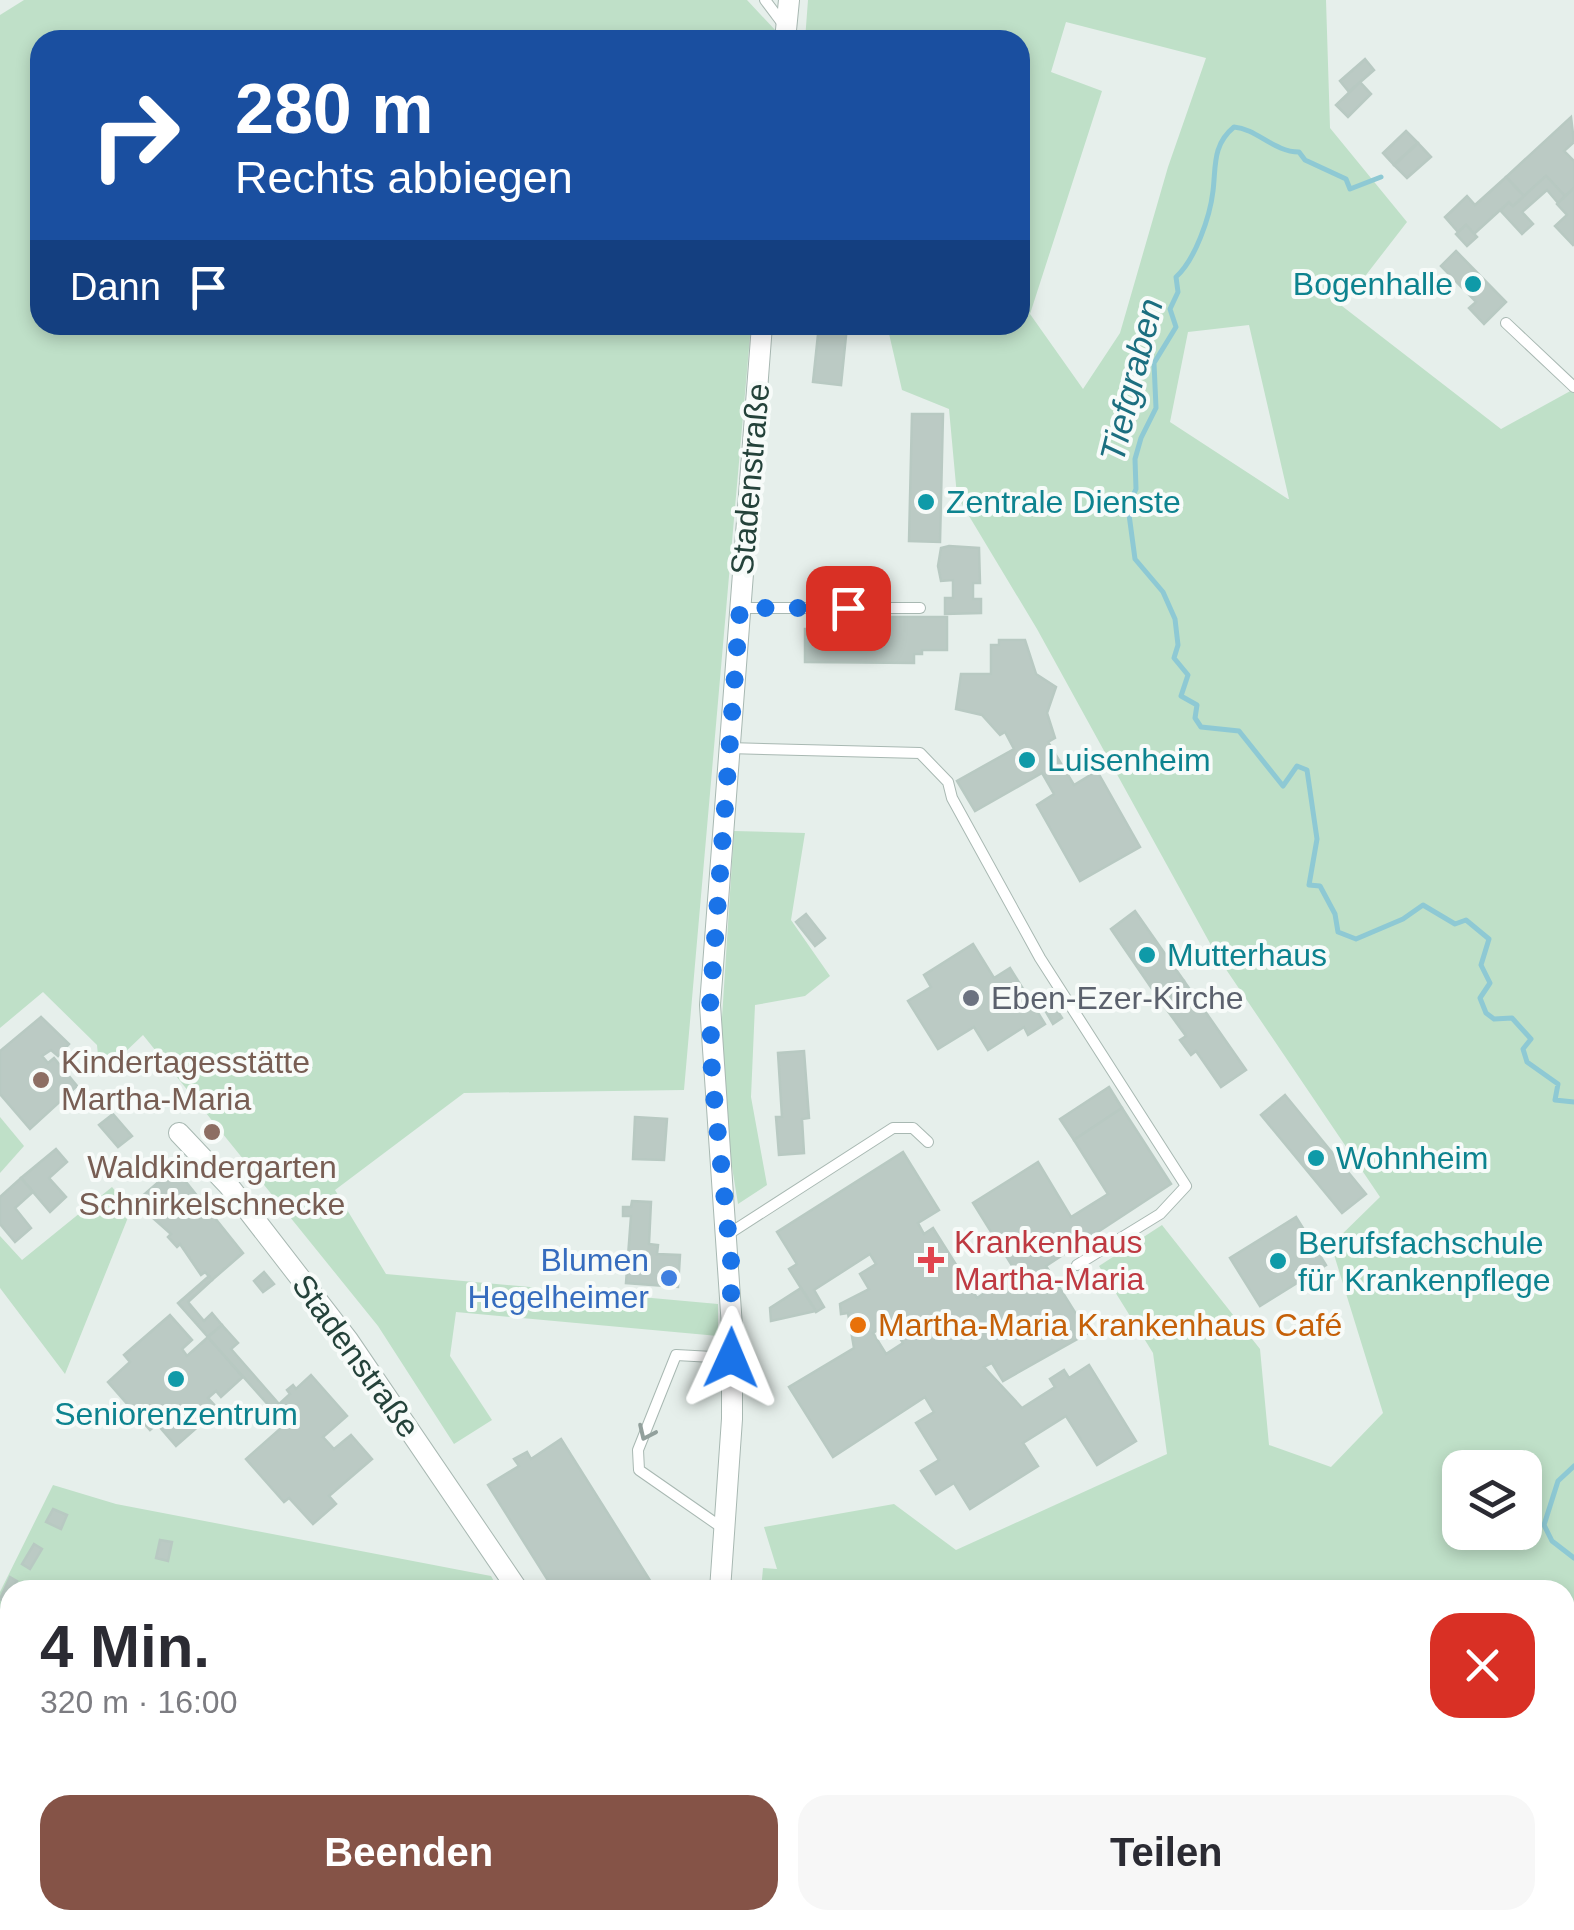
<!DOCTYPE html>
<html lang="de">
<head>
<meta charset="utf-8">
<style>
	:root { --surface:#fff; --page:#f7f7f7; --text:#2b2b33; --muted:#7c7c81; --accent:#855347 }
	body { margin:0; font-family:Helvetica,sans-serif; background:var(--page); color:var(--text); height:100vh; display:flex; flex-direction:column; font-size:38px; white-space:nowrap }
	* { box-sizing:border-box; margin:0 }
	p { font-size:32px; color:var(--muted) }
	.icon { flex:none; width:55px; height:55px; fill:none; stroke:currentColor; stroke-width:2; stroke-linecap:round; stroke-linejoin:round }
	.map { position:relative; flex:1; overflow:hidden }
	.side { position:absolute; left:0px; top:1580px; width:1575px; height:350px; display:flex; flex-direction:column; background:var(--surface); border-radius:30px 30px 0 0; box-shadow:0 5px 15px #0003 }
	.side>* { flex:none }
	.top-card { position:absolute; left:30px; top:30px; width:1000px; height:305px; border-radius:30px; box-shadow:0 5px 15px #0003; background:#1a4fa0; color:#fff; overflow:hidden }
	.controls { position:absolute; left:1442px; top:1450px; display:grid; gap:20px }
	.controls a { display:grid; place-items:center; width:100px; height:100px; border-radius:20px; background:var(--surface); box-shadow:0 5px 15px #0003; font-size:50px }
	.pin { position:absolute; display:grid; place-items:center; width:85px; height:85px; color:#fff; margin:-42px; border-radius:20px; box-shadow:0 5px 15px #0006 }
	.me { position:absolute; width:110px; margin:-55px; rotate:1deg; stroke-linejoin:round; filter:drop-shadow(0 0 8px #0008) }
	.turn { display:flex; align-items:center; gap:35px; height:210px; padding:0 40px; font-size:45px }
	.turn .icon { width:130px; height:130px; stroke-width:2.5 }
	.turn b { display:block; font-size:70px; line-height:85px }
	.then { display:flex; align-items:center; height:95px; padding:0 40px; background:#0003; gap:20px; font-size:38px }
	.round { display:grid; place-items:center; flex:none; width:105px; height:105px; border-radius:30px; background:var(--page) }
	.overview { display:flex; align-items:center; justify-content:space-between; height:170px; padding:0 40px }
	h1 { font-size:60px; font-weight:600; line-height:75px }
	.cta { display:flex; gap:20px; margin-top:auto; padding:20px 40px }
	.cta a { flex:1; height:115px; border-radius:30px; background:var(--accent); color:#fff; font-size:40px; font-weight:600; line-height:115px; text-align:center }
	.cta a+a { background:var(--page); color:var(--text) }
	.map>svg:first-child { display:block }
	.green { fill:#bfe0c8; fill-rule:evenodd }
	.lines { fill:none; stroke-linecap:round; stroke-linejoin:round }
	.stream { stroke:#8ec9d4; stroke-width:5 }
	.building { fill:#bbcac4; stroke:#b8c9c2; stroke-width:2.5; fill-rule:evenodd }
	.lane-casing { stroke:#a8b8b2; stroke-width:12 }
	.street-casing { stroke:#a8b8b2; stroke-width:22 }
	.lane { stroke:#fff; stroke-width:10 }
	.street { stroke:#fff; stroke-width:20 }
	.oneway { stroke:#92a09c }
	.route { stroke:#1a73e8; stroke-width:18; stroke-dasharray:0 32.4 }
	.culture-dot { fill:#0f9aa8; stroke:#f7fbf9; stroke-width:4 }
	.worship-dot { fill:#6b7280; stroke:#f7fbf9; stroke-width:4 }
	.education-dot { fill:#8d6e63; stroke:#f7fbf9; stroke-width:4 }
	.health-dot { fill:#e0444e; stroke:#f7fbf9; stroke-width:4 }
	.shop-dot { fill:#3f7fe0; stroke:#f7fbf9; stroke-width:4 }
	.food-dot { fill:#e8710a; stroke:#f7fbf9; stroke-width:4 }
	.labels { text-anchor:middle; dominant-baseline:central; stroke-width:8; stroke-linejoin:round; paint-order:stroke }
	.culture-label { font-size:32px; fill:#0d838f; stroke:#f7fbf9; text-anchor:start }
	.street-label { font-size:32px; fill:#24423a; stroke:#f7fbf9 }
	.worship-label { font-size:32px; fill:#5b616d; stroke:#f7fbf9; text-anchor:start }
	.education-label { font-size:32px; fill:#785e54; stroke:#f7fbf9; text-anchor:start }
	.health-label { font-size:32px; fill:#be3a42; stroke:#f7fbf9; text-anchor:start }
	.shop-label { font-size:32px; fill:#366cbe; stroke:#f7fbf9; text-anchor:end }
	.food-label { font-size:32px; fill:#c56008; stroke:#f7fbf9; text-anchor:start }
	.water-label { font-size:35px; font-style:italic; fill:#1c6f80; stroke:#f7fbf9 }
</style>
</head>
<body>
<div class="map">
<svg width="1574" height="1930" viewBox="0 0 1574 1930">
	<rect width="100%" height="100%" fill="#e6efeb"/>
	<g class="green">
		<path d="M24 0H747L777 32 776 40H40V325H751L684 1090 464 1093 335 1190 386 1274 718 1304V1336L456 1312 450 1356 492 1420 454 1444 378 1326 143 1035 100 1076 97 1045 43 992 0 1028V15Z"/>
		<path d="M808 0H1326L1330 128 1407 222 1342 306 1501 429 1574 389V1857L1564 1930H746L745 1920H1565V1590H761L763 1568 777 1569 764 1527 894 1504 956 1550 1167 1454 1153 1353 1099 1266 1162 1225 1260 1349 1269 1445 1331 1467 1383 1413 1331 1245 1380 1197 1217 956 1037 629 957 496 949 409 902 390 887 325H1020V40H805ZM1066 22 1206 58 1168 167 1120 333 1083 389 1030 314 1102 91 1051 72ZM1249 325 1289 499H1288L1170 422 1188 332ZM1460 1468H1525V1532H1460Z"/>
		<path d="M734 831 805 833 791 920 830 976 805 996 755 1005 751 1097 767 1185 738 1204 718 1080Z"/>
		<path d="M0 1117 24 1146 0 1173Z"/>
		<path d="M112 1187 131 1210 65 1374 0 1288V1236L22 1260Z"/>
		<path d="M53 1485 116 1504 491 1576 499 1590H10V1920H671L676 1930H0V1592Z"/>
	</g>
	<g class="lines">
		<g class="stream">
			<path d="M1381 177 1350 189 1346 179 1305 160 1299 152C1274 152 1257 129 1234 127 1212 145 1216 167 1213 191 1210 217 1195 260 1176 277L1178 292 1170 309 1176 327 1154 363 1156 408 1141 438 1135 459 1136 489 1128 507 1135 559 1163 592 1175 619 1178 645 1174 658 1188 675 1181 696 1197 705 1195 718 1201 727 1239 731 1283 786 1297 766 1307 770 1317 839 1309 885 1320 886 1335 914 1338 932 1356 939 1403 919 1423 905 1455 924 1466 920 1489 939 1481 965 1490 983 1480 998 1486 1013 1494 1019 1512 1018 1531 1039 1523 1049 1527 1062 1558 1084 1555 1100 1574 1102"/>
			<path d="M1574 1466 1558 1481 1544 1525 1552 1541 1574 1558"/>
		</g>
	</g>
	<g class="building">
		<path d="M1365 59 1374 70 1349 92 1340 81Z"/>
		<path d="M1360 82 1371 94 1348 117 1336 105Z"/>
		<path d="M1571 117 1574 142 1564 151 1574 161V188L1565 196 1546 176 1524 196 1506 177Z"/>
		<path d="M1406 131 1418 143 1394 165 1383 153Z"/>
		<path d="M1418 143 1431 157 1407 178 1394 165Z"/>
		<path d="M1546 176 1565 196 1558 203 1547 190 1522 212 1533 224 1522 234 1500 210 1509 202 1513 206Z"/>
		<path d="M1506 177 1524 196 1513 206 1509 202 1474 234 1466 225 1458 232 1445 217 1467 196 1475 205Z"/>
		<path d="M1574 188V244L1573 245 1555 226 1567 215 1557 204Z"/>
		<path d="M1466 225 1477 237 1467 246 1456 234Z"/>
		<path d="M1456 251 1506 302 1484 324 1469 308 1476 302 1441 266Z"/>
		<path d="M819 325 847 326 841 385 813 382Z"/>
		<path d="M912 414H943L940 542 909 541Z"/>
		<path d="M949 546 979 548 980 583H973V599H981V613L945 614V598H953V580L941 581 938 566 941 548Z"/>
		<path d="M892 617H947V650H922V654H914V663L805 662V629H820V623H836V629H892Z"/>
		<path d="M999 640H1025L1036 674 1056 687 1047 713 1055 738 1048 742 1074 785 1097 771 1140 847 1080 881 1037 805 1054 794 1042 773 975 811 957 781 1014 749 1005 732 1000 735 982 715 956 709 961 674H991V645H999Z"/>
		<path d="M1135 911 1184 981 1159 999 1111 929Z"/>
		<path d="M806 914 825 938 815 946 796 922Z"/>
		<path d="M973 944 994 978 1010 968 1045 1024 1028 1035 1024 1027 988 1050 974 1027 938 1049 908 1001 931 987 924 975Z"/>
		<path d="M1184 981 1246 1070 1221 1087 1196 1051 1191 1055 1180 1040 1186 1036 1159 999Z"/>
		<path d="M1053 1004 1062 1018 1053 1024 1045 1010Z"/>
		<path d="M41 1017 69 1044 58 1056 51 1050 42 1056 48 1063 54 1058 77 1086 30 1129 0 1094V1051Z"/>
		<path d="M804 1051 809 1118 802 1119 804 1153 779 1155 776 1117H782L778 1053Z"/>
		<path d="M1109 1087 1122 1108 1074 1140 1060 1119Z"/>
		<path d="M1285 1095 1366 1194 1342 1213 1261 1115Z"/>
		<path d="M1122 1108 1171 1184 1046 1266 1088 1333 1003 1381 992 1363 984 1367 1022 1408 1055 1387 1050 1379 1064 1370 1069 1378 1089 1365 1136 1441 1097 1465 1066 1416 1023 1443 1038 1466 970 1509 954 1483 936 1494 921 1471 939 1460 916 1423 934 1412 925 1397 833 1457 789 1387 854 1348 848 1313 841 1314 840 1304 869 1289 860 1274 876 1264 870 1254 814 1290 824 1307 816 1312 789 1269 797 1264 777 1232 903 1152 939 1210 918 1223 924 1234 933 1228 977 1298 1016 1272 973 1203 1038 1162 1071 1217 1108 1194 1074 1140ZM890 1322 903 1343 886 1354 873 1333Z"/>
		<path d="M113 1114 132 1136 118 1147 99 1125Z"/>
		<path d="M635 1117 667 1119 664 1160 633 1159Z"/>
		<path d="M56 1149 67 1162 49 1178 66 1197 50 1212 21 1178Z"/>
		<path d="M171 1171 178 1180 182 1177 243 1253 212 1280 205 1272 201 1275 180 1244 177 1247 168 1237 171 1234 144 1210 148 1207 140 1198Z"/>
		<path d="M21 1178 33 1192 15 1208 31 1228 15 1242 0 1224V1197Z"/>
		<path d="M632 1201 651 1202 649 1244 658 1245 657 1254 680 1255 678 1287 626 1283 631 1216H623V1207H631Z"/>
		<path d="M1296 1217 1326 1265 1260 1306 1230 1258Z"/>
		<path d="M264 1272 274 1284 263 1292 254 1281Z"/>
		<path d="M209 1276 212 1280 188 1302 204 1321 212 1313 222 1325 208 1337 178 1303Z"/>
		<path d="M801 1288 816 1311 771 1321 770 1308Z"/>
		<path d="M170 1315 192 1340 182 1349 187 1356 208 1337 243 1377 221 1397 216 1391 208 1398 218 1409 176 1446 157 1424 150 1430 108 1382 130 1362 124 1355Z"/>
		<path d="M222 1325 238 1343 231 1349 292 1419 286 1425 208 1337Z"/>
		<path d="M311 1375 347 1416 323 1437 334 1449 351 1435 372 1459 329 1496 336 1504 313 1524 289 1498 284 1502 246 1459 280 1429 272 1420 277 1415 286 1425 292 1419 279 1404 290 1394 287 1390 293 1385 296 1389Z"/>
		<path d="M561 1439 656 1590H554L488 1485 519 1466 514 1459 527 1452 531 1459Z"/>
		<path d="M53 1509 67 1515 61 1529 46 1522Z"/>
		<path d="M160 1540 172 1542 168 1561 156 1558Z"/>
		<path d="M34 1544 42 1549 30 1569 22 1564Z"/>
		<path d="M10 1577 17 1581 10 1590V1604L0 1599Z"/>
		<path d="M1424 1920H1433L1437 1930H1414L1412 1925Z"/>
	</g>
	<g class="lines">
		<g class="lane-casing">
			<g id="lane">
				<path d="M765 0 786 28"/>
				<path d="M1506 323 1574 387"/>
				<path d="M741 608H920"/>
				<path d="M728 748 920 753 948 782 952 798 1040 958 1186 1186 1160 1214 1077 1265"/>
				<path d="M727 1235 893 1128H913L928 1142"/>
				<path d="M721 1527 639 1470 638 1450 676 1355 731 1358"/>
			</g>
		</g>
		<g class="street-casing">
			<g id="street">
				<path d="M785 40 789 0"/>
				<path d="M179 1133 229 1186 348 1340 518 1590"/>
				<path d="M720 1590 732 1419V1327L710 1005 762 325"/>
				<path d="M692 1920 697 1930"/>
			</g>
		</g>
		<use href="#lane" class="lane"/>
		<use href="#street" class="street"/>
	</g>
	<defs><path id="oneway-chevron" d="M-2-3.5L2.5 0L-2 3.5" fill="none" stroke-width="1.6" stroke-linecap="round" stroke-linejoin="round" transform="scale(2.5)"/></defs>
	<use class="oneway" href="#oneway-chevron" transform="translate(646 1433) rotate(115)"/>
	<g class="lines">
		<path class="route" d="M731 1358V1260L712 1077 710 1006 740 608H848"/>
	</g>
	<g class="culture-dot">
		<circle cx="1473" cy="284" r="10"/>
		<circle cx="926" cy="502" r="10"/>
		<circle cx="1027" cy="760" r="10"/>
		<circle cx="1147" cy="955" r="10"/>
		<circle cx="1316" cy="1158" r="10"/>
		<circle cx="1278" cy="1261" r="10"/>
		<circle cx="176" cy="1379" r="10"/>
	</g>
	<circle class="worship-dot" cx="971" cy="998" r="10"/>
	<g class="education-dot">
		<circle cx="41" cy="1080" r="10"/>
		<circle cx="212" cy="1132" r="10"/>
	</g>
	<path class="health-dot" d="M926 1245h10v10h10v10h-10v10h-10v-10h-10v-10h10z"/>
	<circle class="shop-dot" cx="669" cy="1278" r="10"/>
	<circle class="food-dot" cx="858" cy="1325" r="10"/>
	<g class="labels">
		<g class="culture-label">
			<text x="1453" y="284" text-anchor="end">Bogenhalle</text>
			<text x="946" y="502">Zentrale Dienste</text>
			<text x="1047" y="760">Luisenheim</text>
			<text x="1167" y="955">Mutterhaus</text>
			<text x="1336" y="1158">Wohnheim</text>
			<text x="1298" y="1243">Berufsfachschule<tspan x="1298" dy="37">für Krankenpflege</tspan></text>
			<text x="176" y="1414" text-anchor="middle">Seniorenzentrum</text>
		</g>
		<g class="street-label">
			<text transform="translate(750 479) rotate(-85)">Stadenstraße</text>
			<text transform="translate(356 1356) rotate(54)">Stadenstraße</text>
		</g>
		<g class="worship-label">
			<text x="991" y="998">Eben-Ezer-Kirche</text>
		</g>
		<g class="education-label">
			<text x="61" y="1062">Kindertagesstätte<tspan x="61" dy="37">Martha-Maria</tspan></text>
			<text x="212" y="1167" text-anchor="middle">Waldkindergarten<tspan x="212" dy="37">Schnirkelschnecke</tspan></text>
		</g>
		<g class="health-label">
			<text x="954" y="1242">Krankenhaus<tspan x="954" dy="37">Martha-Maria</tspan></text>
		</g>
		<g class="shop-label">
			<text x="649" y="1260">Blumen<tspan x="649" dy="37">Hegelheimer</tspan></text>
		</g>
		<g class="food-label">
			<text x="878" y="1325">Martha-Maria Krankenhaus Café</text>
		</g>
		<g class="water-label">
			<text transform="translate(1131 380) rotate(-76)">Tiefgraben</text>
		</g>
	</g>
</svg>
<div class="controls">
<a><svg class="icon" aria-label="layers" viewBox="0 0 24 24"><path d="M12 4l9 5-9 5-9-5zM3 14l9 5 9-5"/></svg></a>
</div>
<div class="pin" style="left:848px;top:608px;background:#d93025"><svg class="icon" aria-label="arrive" viewBox="0 0 24 24"><path d="M6 21V4h12l-3 4 3 4H6"/></svg></div>
<svg class="me" style="left:731px;top:1358px" viewBox="-20 -20 40 40"><path d="M0-17L14 15 0 8-14 15z" fill="#1a73e8" stroke="#fff" stroke-width="4"/></svg>
<div class="top-card">
<div class="turn"><svg class="icon" aria-label="right" viewBox="0 0 24 24"><path d="M7 20v-9h11M14 6l5 5-5 5"/></svg><div><b>280 m</b>Rechts abbiegen</div></div>
<div class="then">Dann<svg class="icon" aria-label="arrive" viewBox="0 0 24 24"><path d="M6 21V4h12l-3 4 3 4H6"/></svg></div>
</div>
<section class="side">
<div class="overview"><div><h1>4 Min.</h1><p>320 m · 16:00</p></div><a class="round" style="background:#d93025;color:#fff"><svg class="icon" aria-label="close" viewBox="0 0 24 24"><path d="M6 6l12 12M18 6L6 18"/></svg></a></div>
<div class="cta"><a>Beenden</a><a>Teilen</a></div>
</section>
</div>
</body>
</html>
